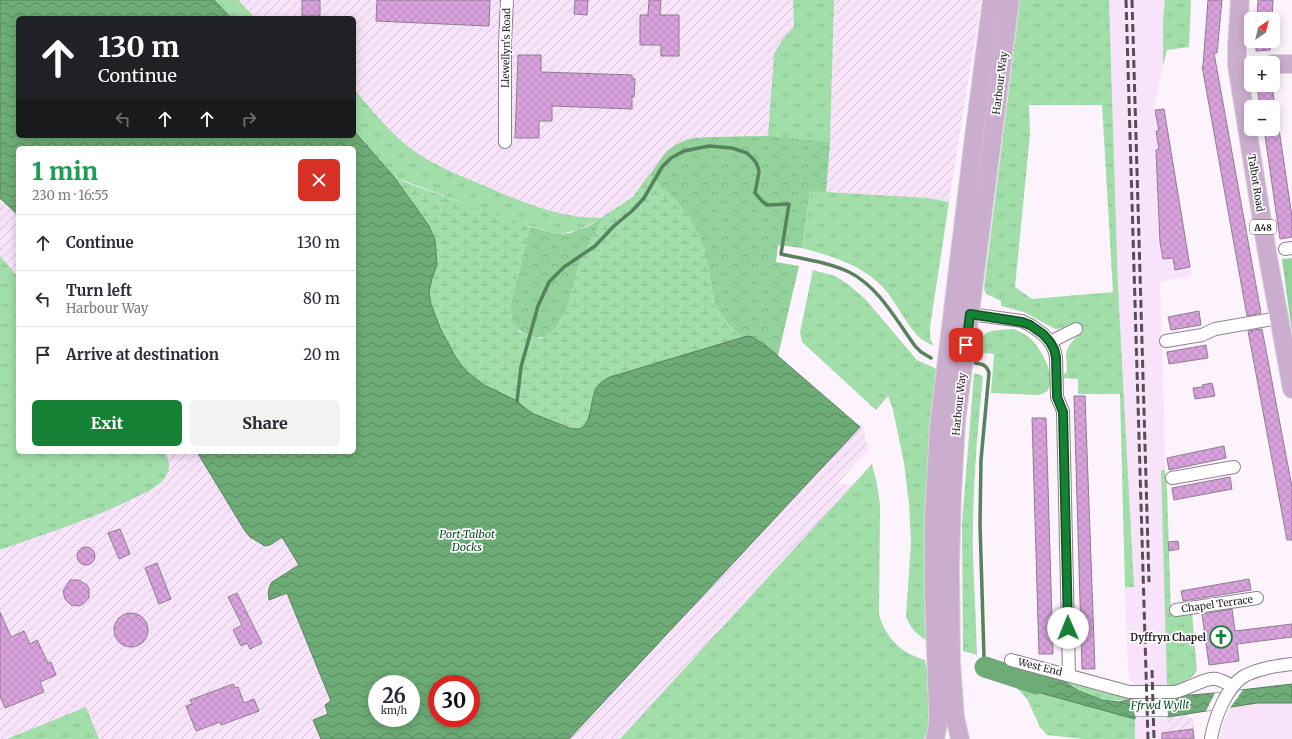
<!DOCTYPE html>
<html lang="en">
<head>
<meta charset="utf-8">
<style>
	:root { --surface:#fff; --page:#f2f2f3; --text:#2b2b33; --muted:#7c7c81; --line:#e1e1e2; --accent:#168035 }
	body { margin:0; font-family:Merriweather,serif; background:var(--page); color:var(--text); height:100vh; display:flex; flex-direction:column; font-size:15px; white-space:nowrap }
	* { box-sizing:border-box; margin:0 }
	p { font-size:13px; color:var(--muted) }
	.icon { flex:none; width:22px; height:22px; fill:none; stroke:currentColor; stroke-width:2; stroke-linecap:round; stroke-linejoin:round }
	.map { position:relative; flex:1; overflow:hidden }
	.details { position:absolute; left:16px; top:146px; width:340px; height:308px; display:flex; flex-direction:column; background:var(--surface); border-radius:6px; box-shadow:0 2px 10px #0003 }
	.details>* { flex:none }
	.hud { position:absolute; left:16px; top:16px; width:340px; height:122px; border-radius:6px; box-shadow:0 2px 10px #0003; background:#202124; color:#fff; overflow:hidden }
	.needle { width:26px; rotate:35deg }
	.buttons { position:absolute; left:1244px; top:12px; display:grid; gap:8px }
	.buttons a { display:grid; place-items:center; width:36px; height:36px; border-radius:6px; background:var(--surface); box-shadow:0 2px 10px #0003; font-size:20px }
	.speed { position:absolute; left:368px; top:675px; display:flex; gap:8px; font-size:20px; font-weight:700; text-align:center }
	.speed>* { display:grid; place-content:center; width:52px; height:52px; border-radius:50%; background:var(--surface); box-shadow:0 2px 10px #0003; line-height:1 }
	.speed small { font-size:10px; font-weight:400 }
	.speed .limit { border:6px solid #d22; background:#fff; color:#111 }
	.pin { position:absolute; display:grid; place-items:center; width:34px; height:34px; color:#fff; margin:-17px; border-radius:8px; box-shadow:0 2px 6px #0006 }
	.me { position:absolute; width:44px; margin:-22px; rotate:359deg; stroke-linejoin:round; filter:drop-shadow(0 0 3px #0008) }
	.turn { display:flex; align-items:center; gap:14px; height:84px; padding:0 16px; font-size:18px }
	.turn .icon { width:52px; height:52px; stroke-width:2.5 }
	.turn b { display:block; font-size:28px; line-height:34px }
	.lanes { display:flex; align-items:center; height:38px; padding:0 16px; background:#0003; justify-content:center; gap:20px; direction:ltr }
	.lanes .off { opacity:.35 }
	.round { display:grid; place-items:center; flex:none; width:42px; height:42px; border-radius:6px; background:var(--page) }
	.head { display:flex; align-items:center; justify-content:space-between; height:68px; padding:0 16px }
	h1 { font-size:24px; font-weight:800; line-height:30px; color:#1e9e55 }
	.cta { display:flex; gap:8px; margin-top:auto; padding:8px 16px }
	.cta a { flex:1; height:46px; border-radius:6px; background:var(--accent); color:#fff; font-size:16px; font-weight:800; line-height:46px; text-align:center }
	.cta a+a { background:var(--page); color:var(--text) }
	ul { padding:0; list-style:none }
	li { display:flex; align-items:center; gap:12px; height:56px; padding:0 16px; border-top:1px solid var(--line) }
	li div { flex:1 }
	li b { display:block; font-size:15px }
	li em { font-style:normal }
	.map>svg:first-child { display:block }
	.built { fill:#f8e3fa }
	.industrial { fill:url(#industrial-furrows) }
	.grass { fill:url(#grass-tufts); fill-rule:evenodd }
	.forest { fill:url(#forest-crowns) }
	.wetland { fill:url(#wetland-marsh) }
	.water { fill:url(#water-waves); stroke:#57825e; fill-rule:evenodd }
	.pier { fill:#fdf3fd }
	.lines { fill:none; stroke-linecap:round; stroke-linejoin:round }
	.stream { stroke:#57825e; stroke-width:3.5 }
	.river { stroke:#6dac76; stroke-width:21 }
	.building { fill:url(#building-cross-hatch); stroke:#8c7e8d }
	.minor-casing { stroke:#8f8190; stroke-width:14 }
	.primary-casing { stroke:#d8d7d8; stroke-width:20 }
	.minor { stroke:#fff; stroke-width:12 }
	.primary { stroke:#cbaecd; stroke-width:18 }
	.rail { stroke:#554e55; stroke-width:3; stroke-dasharray:8 4; stroke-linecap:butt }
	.route-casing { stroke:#0e5322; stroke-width:10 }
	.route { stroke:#168035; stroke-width:7 }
	.labels { text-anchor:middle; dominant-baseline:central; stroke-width:3.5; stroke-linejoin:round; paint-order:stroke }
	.shield { fill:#fff; stroke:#666266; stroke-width:1 }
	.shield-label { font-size:9px; font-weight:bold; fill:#251f25 }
	.street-label { font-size:10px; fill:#251f25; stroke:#fff }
	.poi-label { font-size:10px; font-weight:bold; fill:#251f25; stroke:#fff; text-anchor:end }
	.water-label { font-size:11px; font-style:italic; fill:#054f1d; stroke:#fff }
</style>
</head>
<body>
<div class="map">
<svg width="1292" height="739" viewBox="0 0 1292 739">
	<defs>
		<pattern id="industrial-furrows" width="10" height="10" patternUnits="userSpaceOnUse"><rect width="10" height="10" fill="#f8e3fa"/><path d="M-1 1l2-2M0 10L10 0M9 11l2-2" fill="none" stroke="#d4c2d6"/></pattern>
		<pattern id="grass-tufts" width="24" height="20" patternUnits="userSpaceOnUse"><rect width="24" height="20" fill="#a1dea9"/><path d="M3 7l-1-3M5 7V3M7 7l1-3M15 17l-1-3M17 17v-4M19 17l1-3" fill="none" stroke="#8abe91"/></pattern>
		<pattern id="forest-crowns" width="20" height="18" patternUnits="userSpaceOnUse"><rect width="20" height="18" fill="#93d39b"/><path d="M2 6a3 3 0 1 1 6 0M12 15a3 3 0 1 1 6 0" fill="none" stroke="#7fb585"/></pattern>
		<pattern id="wetland-marsh" width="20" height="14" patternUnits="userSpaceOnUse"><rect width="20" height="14" fill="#a1dea9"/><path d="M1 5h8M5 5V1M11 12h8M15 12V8" fill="none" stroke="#8abe91"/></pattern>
		<pattern id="water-waves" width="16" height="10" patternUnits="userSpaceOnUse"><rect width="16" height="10" fill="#6dac76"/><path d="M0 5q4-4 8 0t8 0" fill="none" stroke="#598b61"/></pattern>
		<pattern id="building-cross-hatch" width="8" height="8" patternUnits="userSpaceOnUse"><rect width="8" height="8" fill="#d9a2dd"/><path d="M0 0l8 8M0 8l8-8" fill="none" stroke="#ba8bbe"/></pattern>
	</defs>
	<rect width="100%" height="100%" fill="#fdf3fd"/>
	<g class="built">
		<path d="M1109 0H1165L1163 19V66L1153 114 1164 113 1192 275 1160 282 1164 405 1165 470 1161 471 1166 617 1169 739H1135L1134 684 1130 680 1128 674 1125 587H1134L1118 287Z"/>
		<path d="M1257 703H1292V739H1220L1223 723 1230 708Z"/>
	</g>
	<g class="industrial">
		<path d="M214 0H793L794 27 782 40 774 54 768 136 696 138 681 142 667 151 633 197 589 226 517 223 394 177 354 131V18H231Z"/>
		<path d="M834 0H981L949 202 929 198 826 192 830 142Z"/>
		<path d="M0 198 18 215V452H197L245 531 258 543 265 546 270 545 282 537 299 565 272 582 269 586 268 592 269 599 287 592 331 702 325 705 329 714 313 720 321 739H0Z"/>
		<path d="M861 423 869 449 837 484 870 486 860 739H569L859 427 856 424Z"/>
		<path d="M1188 714 1189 718H1194V739H1169L1168 717Z"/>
	</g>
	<g class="grass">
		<path d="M214 0H238L255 18H231Z"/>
		<path d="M793 0H834L830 142 826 192 929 198 949 202 930 327V338L934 346C928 343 921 340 916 334 906 323 899 308 890 296 869 267 835 257 802 248L810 191 771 186 778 356C769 348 755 335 742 337L661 158 667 151 674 146 688 139 708 137 768 136 774 54 782 40 794 27Z"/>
		<path d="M1020 0H1109L1118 287 1134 587H1125L1120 394H1078V379L1061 378 1067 371C1067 366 1066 360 1066 355 1067 344 1075 338 1083 332L1077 322 1066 328 1055 329 1024 312 1001 306V301L986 294 984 288ZM1029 105H1102L1113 292 1032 299 1015 287 1030 134Z"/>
		<path d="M1165 0H1191L1189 47 1167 50 1163 66V19Z"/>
		<path d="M354 89C371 109 389 132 410 148 431 164 456 174 480 184 523 202 555 218 602 218L579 230 559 234 517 223 394 177 354 131Z"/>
		<path d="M0 256 18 277V452H164C172 462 170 474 161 482 153 490 142 494 132 499 90 520 44 534 0 550Z"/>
		<path d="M813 270 835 276 848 284 866 300 917 360 937 369 926 501V640C916 634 910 628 906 616L911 542 909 504 904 463 893 410 888 396 876 410 802 342 800 332Z"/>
		<path d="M1013 329C1020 331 1027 335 1032 340 1043 351 1064 390 1039 395L991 393 994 354 977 352C982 327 992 331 1013 329Z"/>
		<path d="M974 373 983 376C977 435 972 494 973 554 974 587 976 621 977 655L963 651 962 524Z"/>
		<path d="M872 464 877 484 880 505 879 615C887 639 901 653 925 660 930 687 936 714 924 739H620Z"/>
		<path d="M1161 470H1165L1167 489 1171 614 1192 612 1197 671C1189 681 1179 685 1167 688Z"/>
		<path d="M1063 681 1134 699C1103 704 1090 697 1063 681Z"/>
		<path d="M1015 686 1135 719V739H1084L1047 735 1040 727 1027 699Z"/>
		<path d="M86 707 99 739H7Z"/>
	</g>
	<g class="forest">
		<path d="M768 136 830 142 826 192 810 191 802 248 778 245 776 262 799 266 778 356C768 347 756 334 742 337L728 324 716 307 712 290 705 249 699 234 566 309 555 329 546 337C531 339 512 331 511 314 510 301 515 287 518 275 522 259 526 243 530 227L559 234 570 233 589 226 633 197 667 151 681 142 696 138Z"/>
		<path d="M1292 258V333L1282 259Z"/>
	</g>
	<path class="wetland" d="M650 173 663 188 677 201 689 216 699 234 705 249 712 290 716 307 728 324 742 337 610 377C606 381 599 385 596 390 586 402 596 427 575 429L534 414 526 409 517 401 484 385 465 370 455 356 440 328 431 304 429 293 432 278 437 265 435 240 429 226 394 177 410 184 530 227 513 295 511 314 513 321 520 332 540 338 546 337 555 329 566 309 578 265 602 218 633 197Z"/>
	<g class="water">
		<path d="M0 0H214L231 18H18V136H354V131L394 177 429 226 435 240 437 265 432 278 429 293 431 304 440 328 455 356 465 370 484 385 517 401 526 409 534 414 570 428C594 435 588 403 596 389 599 383 604 380 610 377L747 336 752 337 764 344 860 427 569 739H321L313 720 328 714 325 705 331 701 287 593 269 600C268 593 268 588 272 582L299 565 282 537 270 545 265 546 250 537 245 531 197 452H354V148H18V215L0 198ZM377 684H411V718H377ZM437 684H471V718H437Z"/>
		<path d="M1012 667 1063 681 1079 691 1102 700 1119 702 1134 699H1167V697L1215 693 1292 684V703H1257L1168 717 1167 716H1135V719L1008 684Z"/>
	</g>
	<g class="pier">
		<path d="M1243 690 1230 708 1206 711 1215 693Z"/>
		<path d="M1167 698 1168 716H1135L1134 699Z"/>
	</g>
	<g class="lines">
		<g class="stream">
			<path d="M975 363C982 364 987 365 989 373L981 460 980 524 984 657 985 667"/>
			<path d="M517 401 521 367 538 306 549 282 564 267 595 246 614 226 632 211 644 198 662 167 671 158 684 151 709 146 732 148 747 153 755 161 758 167 759 172 755 193 763 202 767 205 789 204 781 254C803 259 828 262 849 272 879 287 896 320 915 346L921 352 931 358"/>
		</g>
		<path class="river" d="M985 667 1037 684"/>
	</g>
	<g class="building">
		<rect x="302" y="0" width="18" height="16"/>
		<path d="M377 0H490L489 26 376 21Z"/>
		<path d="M575 0H588L587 15 574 14Z"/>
		<path d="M649 0H661L660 15H679V56H661V45H640V15H648Z"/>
		<path d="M1208 0H1222L1217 53H1214L1261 313 1247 316 1202 66H1203Z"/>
		<path d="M1258 0H1273L1272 19H1257Z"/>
		<path d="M1256 41H1271L1270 50 1256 51Z"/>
		<path d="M518 55H541V72L632 75V78L635 79 634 97H632V109L552 106V121H539V138H515Z"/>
		<path d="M1257 85H1272L1275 107H1260Z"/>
		<path d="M1164 109 1190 267 1175 270 1173 258 1163 259 1160 242 1156 150 1159 149 1156 131H1159L1155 110Z"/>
		<path d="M1264 129H1279L1292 217V237L1280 239Z"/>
		<path d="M1199 311 1201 325 1171 330 1168 317Z"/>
		<path d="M1262 329 1292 487V540H1287L1248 331Z"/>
		<path d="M1206 345 1208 358 1169 364 1167 352Z"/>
		<path d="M1212 383 1215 396 1195 399 1193 388 1203 387 1202 385Z"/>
		<path d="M1074 396H1085L1095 669H1082Z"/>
		<path d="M1032 418H1046L1053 654H1039Z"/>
		<path d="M1224 446 1226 458 1169 470 1167 458Z"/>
		<path d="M1230 477 1232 489 1174 500 1172 488Z"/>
		<path d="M120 529 130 554 119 559 108 533Z"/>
		<path d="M1178 541 1179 549 1169 551 1168 542Z"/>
		<circle cx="86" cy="556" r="9"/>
		<path d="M157 563 171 599 159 604 145 568Z"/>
		<path d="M1249 579 1251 590 1183 601 1181 591Z"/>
		<path d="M70 580H79L87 585 89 589V598L83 604 79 606 71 605 65 599 63 591Z"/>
		<path d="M237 593 262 643 250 649 247 643 241 646 233 630 242 625 228 597Z"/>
		<path d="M1232 609 1235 631 1292 624V637L1237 644 1239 661 1209 665 1202 614Z"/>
		<path d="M0 612 11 637 24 631 30 644 37 640 48 663 51 662 56 675 40 682 44 692 5 708 0 696Z"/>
		<circle cx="131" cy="630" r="17"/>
		<path d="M233 684 235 688 238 687 244 703 254 699 259 711 221 725 220 722 196 731 186 706 192 704 190 700Z"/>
		<path d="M1193 729 1194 739H1162V733Z"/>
	</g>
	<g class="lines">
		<g class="minor-casing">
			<g id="minor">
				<path d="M505 142V43L507 0"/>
				<path d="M1285 249 1292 248"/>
				<path d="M970 314 1022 321 1030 325 1043 334 1050 342 1054 349 1056 357 1057 397 1063 411 1069 675"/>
				<path d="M1166 341 1202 335 1215 329 1279 318"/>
				<path d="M1050 342 1076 329"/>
				<path d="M1172 478 1234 467"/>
				<path d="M1176 610 1257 598"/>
				<path d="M1011 660 1129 692H1174C1187 690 1205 677 1216 679 1222 680 1228 684 1233 686"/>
				<path d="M1211 739C1214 719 1227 685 1246 675 1261 668 1276 666 1292 664"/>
			</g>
		</g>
		<g class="primary-casing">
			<g id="primary">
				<path d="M1240 0 1237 46V65L1267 252 1292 389"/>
				<path d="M1273 64H1292"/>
				<path d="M935 739 938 724V710L934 596V519L939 426 974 137 992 0"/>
				<path d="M960 739 955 717 951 661 950 569 952 495 956 422 1010 0"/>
			</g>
		</g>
		<use href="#minor" class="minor"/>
		<use href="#primary" class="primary"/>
		<g class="rail">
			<path d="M1126 0 1148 739"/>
			<path d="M1132 0 1149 582"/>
			<path d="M1152 670 1154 739"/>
		</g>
	</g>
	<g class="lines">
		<g class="route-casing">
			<path id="route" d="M966 345 970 314 1022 322 1030 325 1043 334 1050 342 1054 349 1056 357 1057 397 1063 412 1068 628"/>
		</g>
		<use href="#route" class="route"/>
	</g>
	<defs>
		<g id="church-ring" transform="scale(1.15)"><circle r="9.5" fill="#fff" stroke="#168035" stroke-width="1.5"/><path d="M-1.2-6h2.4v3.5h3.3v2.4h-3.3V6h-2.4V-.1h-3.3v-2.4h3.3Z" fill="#168035"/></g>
	</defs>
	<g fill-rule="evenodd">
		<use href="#church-ring" x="1221" y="637"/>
	</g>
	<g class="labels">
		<rect class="shield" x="1250" y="220" width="26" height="14" rx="3"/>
		<g class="shield-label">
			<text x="1263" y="227">A48</text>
		</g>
		<g class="street-label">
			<text transform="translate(506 48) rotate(-89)">Llewellyn's Road</text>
			<text transform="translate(1000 83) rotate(-83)">Harbour Way</text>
			<text transform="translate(1256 183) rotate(81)">Talbot Road</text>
			<text transform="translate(959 404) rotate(-84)">Harbour Way</text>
			<text transform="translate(1217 604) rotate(-8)">Chapel Terrace</text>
			<text transform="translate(1040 667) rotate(14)">West End</text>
		</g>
		<g class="poi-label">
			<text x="1206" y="637">Dyffryn Chapel</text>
		</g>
		<g class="water-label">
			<text x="467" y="534">Port Talbot<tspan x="467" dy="13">Docks</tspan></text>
			<text transform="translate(1160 705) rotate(-1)">Ffrwd Wyllt</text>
		</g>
	</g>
</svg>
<div class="buttons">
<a><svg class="needle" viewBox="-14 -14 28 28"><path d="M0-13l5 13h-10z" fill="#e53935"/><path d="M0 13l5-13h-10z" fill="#7c7c81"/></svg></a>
<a>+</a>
<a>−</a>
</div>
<div class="speed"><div>26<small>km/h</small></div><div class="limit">30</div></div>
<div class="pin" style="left:966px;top:345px;background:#d93025"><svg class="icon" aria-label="arrive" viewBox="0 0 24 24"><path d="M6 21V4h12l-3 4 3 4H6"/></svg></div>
<svg class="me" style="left:1068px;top:628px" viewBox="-20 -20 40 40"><circle r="19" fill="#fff"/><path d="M0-13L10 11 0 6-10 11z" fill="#168035"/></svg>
<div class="hud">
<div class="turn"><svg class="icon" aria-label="ahead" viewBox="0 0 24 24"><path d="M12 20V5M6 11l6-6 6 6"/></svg><div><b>130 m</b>Continue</div></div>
<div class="lanes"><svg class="icon off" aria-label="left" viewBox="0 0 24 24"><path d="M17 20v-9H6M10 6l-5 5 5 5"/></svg><svg class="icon" aria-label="ahead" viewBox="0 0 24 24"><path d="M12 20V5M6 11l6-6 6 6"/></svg><svg class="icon" aria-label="ahead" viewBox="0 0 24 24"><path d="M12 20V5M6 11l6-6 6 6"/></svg><svg class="icon off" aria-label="right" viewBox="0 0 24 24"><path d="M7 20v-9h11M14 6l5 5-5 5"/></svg></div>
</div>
<section class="details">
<div class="head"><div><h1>1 min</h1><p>230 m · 16:55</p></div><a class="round" style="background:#d93025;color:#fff"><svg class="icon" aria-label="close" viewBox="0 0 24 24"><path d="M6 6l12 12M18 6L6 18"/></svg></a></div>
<ul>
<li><svg class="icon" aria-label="ahead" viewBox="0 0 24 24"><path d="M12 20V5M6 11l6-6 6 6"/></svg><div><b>Continue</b></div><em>130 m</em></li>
<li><svg class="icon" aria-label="left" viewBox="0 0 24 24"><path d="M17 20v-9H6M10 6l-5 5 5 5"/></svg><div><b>Turn left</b><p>Harbour Way</p></div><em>80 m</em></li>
<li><svg class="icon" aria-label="arrive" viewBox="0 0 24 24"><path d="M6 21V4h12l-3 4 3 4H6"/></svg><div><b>Arrive at destination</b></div><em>20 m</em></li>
</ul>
<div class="cta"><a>Exit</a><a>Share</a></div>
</section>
</div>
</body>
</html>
